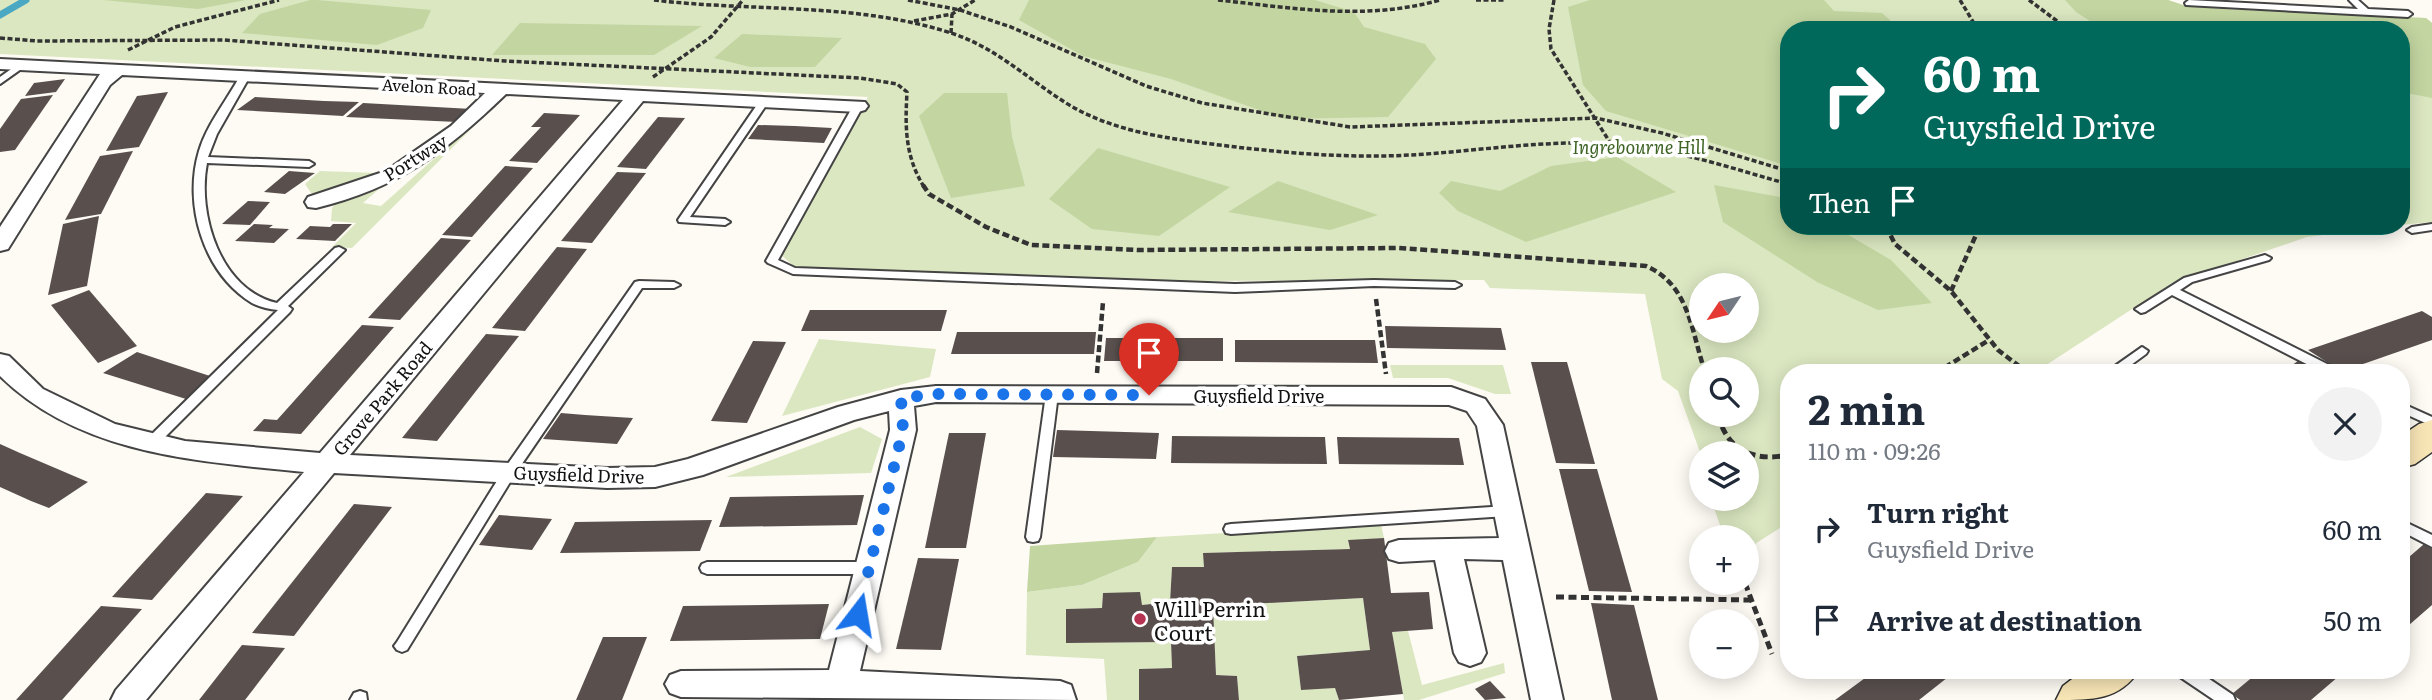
<!DOCTYPE html>
<html lang="en">
<head>
<meta charset="utf-8">
<style>
	:root { --surface:#fff; --page:#f2f2f3; --text:#1f2937; --muted:#747a83 }
	body { margin:0; font-family:Literata,serif; background:var(--page); color:var(--text); height:100vh; display:flex; flex-direction:column; font-size:26px; white-space:nowrap }
	* { box-sizing:border-box; margin:0 }
	p { font-size:23px; color:var(--muted) }
	.icon { flex:none; width:38px; height:38px; fill:none; stroke:currentColor; stroke-width:2; stroke-linecap:round; stroke-linejoin:round }
	.map { position:relative; flex:1; overflow:hidden }
	.panel { position:absolute; left:1780px; top:364px; width:630px; height:315px; display:flex; flex-direction:column; background:var(--surface); border-radius:28px; box-shadow:0 4px 18px #0003 }
	.panel>* { flex:none }
	.banner { position:absolute; left:1780px; top:21px; width:630px; height:214px; border-radius:28px; box-shadow:0 4px 18px #0003; background:#00695c; color:#fff; overflow:hidden }
	.needle { width:46px; rotate:235deg }
	.fabs { position:absolute; left:1689px; top:273px; display:grid; gap:14px }
	.fabs a { display:grid; place-items:center; width:70px; height:70px; border-radius:50%; background:var(--surface); box-shadow:0 4px 18px #0003; font-size:35px }
	.pin { position:absolute; display:grid; place-items:center; width:60px; height:60px; color:#fff; margin:-72px -30px; border-radius:50% 50% 50% 0; rotate:-45deg; box-shadow:0 0 7px #0007 }
	.pin .icon { rotate:45deg }
	.me { position:absolute; width:77px; margin:-38px; rotate:14deg; stroke-linejoin:round; filter:drop-shadow(0 0 5px #0008) }
	.turn { display:flex; align-items:center; gap:24px; height:147px; padding:0 28px; font-size:32px }
	.turn .icon { width:91px; height:91px; stroke-width:2.5 }
	.turn b { display:block; font-size:49px; line-height:60px }
	.then { display:flex; align-items:center; height:66px; padding:0 28px; background:#0003; gap:14px; font-size:26px }
	.round { display:grid; place-items:center; flex:none; width:74px; height:74px; border-radius:37px; background:var(--page) }
	.head { display:flex; align-items:center; justify-content:space-between; height:119px; padding:0 28px }
	h1 { font-size:42px; font-weight:700; line-height:52px }
	ul { padding:0; list-style:none }
	li { display:flex; align-items:center; gap:21px; height:91px; padding:0 28px }
	li div { flex:1 }
	li b { display:block; font-size:26px }
	li em { font-style:normal }
	.map>svg:first-child { display:block }
	.green { fill:#dbe7c1; fill-rule:evenodd }
	.forest { fill:#c3d6a1 }
	.lines { fill:none; stroke-linecap:round; stroke-linejoin:round }
	.stream { stroke:#4ba8c3; stroke-width:7 }
	.building { fill:#59504e }
	.lane-casing { stroke:#444; stroke-width:4 }
	.street-casing { stroke:#444; stroke-width:4 }
	.secondary-casing { stroke:#333; stroke-width:3 }
	.path-far2 { stroke:#333; stroke-width:3.5; stroke-dasharray:5 2.5; stroke-linecap:butt }
	.path-far1 { stroke:#333; stroke-width:4.5; stroke-dasharray:7 3.5; stroke-linecap:butt }
	.path { stroke:#333; stroke-width:5; stroke-dasharray:8 4.5; stroke-linecap:butt }
	.lane { fill:#fff; fill-rule:evenodd }
	.street { fill:#fff; fill-rule:evenodd }
	.secondary { fill:#f8e5b6; fill-rule:evenodd }
	.route { stroke:#1a73e8; stroke-width:12; stroke-dasharray:0 21.6 }
	.poi-dot { fill:#b63351; stroke:#fff; stroke-width:2.5 }
	.labels { text-anchor:middle; dominant-baseline:central; stroke-width:7; stroke-linejoin:round; paint-order:stroke }
	.far-street-label { font-size:16px; fill:#111; stroke:#fff }
	.park-label { font-size:18px; font-style:italic; fill:#3e6425; stroke:#fff }
	.street-label { font-size:18px; fill:#111; stroke:#fff }
	.near-poi-label { font-size:21px; fill:#111; stroke:#fff; text-anchor:start }
</style>
</head>
<body>
<div class="map">
<svg width="2432" height="700" viewBox="0 0 2432 700">
	<rect width="100%" height="100%" fill="#fefbf5"/>
	<g class="green">
		<path d="M0 0H2168L2183 5 2221 9 2426 18 2432 23V222L2401 225V30H1788V226H2398L2307 237 2172 283 2034 373H1788V523L1747 549 1746 537H1724L1711 499H1746V453L1701 455 1678 391 1662 379 1645 294 1490 288 1484 280 1179 281 796 268 781 255 868 97 0 54ZM1701 285H1746V331H1701ZM1701 369H1746V415H1701Z"/>
		<path d="M500 100 352 248 332 247 356 223 331 221 332 208 337 201 387 182 363 203 381 206Z"/>
		<path d="M320 171 378 173 327 193H311L305 184Z"/>
		<path d="M819 339 936 349 930 377 782 416Z"/>
		<path d="M1390 365H1503L1511 394H1495L1448 378H1393Z"/>
		<path d="M860 427 882 439 871 473 726 477Z"/>
		<path d="M1381 524 1384 538 1348 541 1350 549 1204 553V567H1172L1170 602 1142 605 1103 593 1102 608 1066 609V643L1171 642 1172 668 1139 669V700H1107L1104 659 1026 655 1027 592 1082 585 1138 562 1157 537Z"/>
		<path d="M1363 598 1370 650 1297 656 1301 689 1335 688 1339 700H1239L1237 676 1216 675 1213 606Z"/>
		<path d="M1408 631 1422 685 1504 663 1505 673 1419 700H1404L1392 632Z"/>
	</g>
	<g class="forest">
		<path d="M103 0H246L198 9Z"/>
		<path d="M310 0H317L431 10 423 28 377 45 242 33 260 14Z"/>
		<path d="M1029 0H1315L1354 12 1364 27 1425 44 1436 59 1388 117 1285 119 1171 79 1083 56 1019 20Z"/>
		<path d="M1590 0H1824L1834 11 1882 13 1901 30H1788V166L1606 111 1583 85 1568 7Z"/>
		<path d="M2065 0H2168L2183 5 2221 9 2426 18 2432 23V98L2401 92V30H2104L2076 12Z"/>
		<path d="M520 23 702 26 654 55H492Z"/>
		<path d="M742 34 842 38 815 67H750L714 58Z"/>
		<path d="M944 93H1007L1012 137 1025 186 951 198 919 116Z"/>
		<path d="M1098 148 1230 187 1159 236 1092 229 1049 199Z"/>
		<path d="M1617 157 1676 192 1526 242 1458 211 1439 193 1451 181 1500 191 1551 166Z"/>
		<path d="M1278 181 1378 215 1330 230 1228 212Z"/>
		<path d="M1714 185 1786 198 1788 226H1833L1891 260 1932 303 1878 310 1817 282 1723 222Z"/>
		<path d="M1157 537 1138 562 1082 585 1027 592 1030 546Z"/>
	</g>
	<g class="lines">
		<path class="stream" d="M0 15 26 0"/>
	</g>
	<g class="building">
		<path d="M65 79 56 92 25 96 34 83Z"/>
		<path d="M168 92 139 147 106 151 137 96Z"/>
		<path d="M53 95 15 150 0 152V129L21 99Z"/>
		<path d="M255 97 324 101 359 102 343 116 237 110Z"/>
		<path d="M363 103 472 109 457 122 346 117Z"/>
		<path d="M544 113 580 115 537 163 509 161 541 127H531Z"/>
		<path d="M658 117 685 118 646 169 617 167Z"/>
		<path d="M758 125 795 126 832 128 824 143 748 139Z"/>
		<path d="M133 151 101 214 65 220 100 156Z"/>
		<path d="M505 166 533 168 472 237 442 235Z"/>
		<path d="M289 171 315 173 285 194 264 192Z"/>
		<path d="M617 172 646 173 592 243 561 241Z"/>
		<path d="M248 201 270 202 250 225 222 224Z"/>
		<path d="M99 216 87 286 48 295 63 224Z"/>
		<path d="M254 224 273 225 269 228 289 229 274 243 235 241Z"/>
		<path d="M333 224H352L335 241 296 239 310 226 330 227Z"/>
		<path d="M441 238 471 240 400 320 368 318Z"/>
		<path d="M557 247 587 249 525 331 492 328Z"/>
		<path d="M89 290 137 346 98 363 51 305Z"/>
		<path d="M810 310H947L941 331H801Z"/>
		<path d="M2422 311 2432 317V340L2366 363 2341 371 2308 350Z"/>
		<path d="M362 325 394 327 301 434 253 431 264 419 277 420Z"/>
		<path d="M1385 326 1501 328 1506 350 1387 348Z"/>
		<path d="M957 332H1096L1094 354H951Z"/>
		<path d="M486 334 519 336 437 441 402 438Z"/>
		<path d="M1106 338H1223V361H1104Z"/>
		<path d="M1235 340H1375L1378 363 1235 362Z"/>
		<path d="M753 341 786 342 747 423 711 421Z"/>
		<path d="M137 352 170 363 210 376 186 399 103 373Z"/>
		<path d="M2302 358 2329 373H2281Z"/>
		<path d="M1531 362H1567L1595 464 1556 463Z"/>
		<path d="M561 413 585 415 633 418 617 444 543 439Z"/>
		<path d="M1057 430 1159 433 1156 459 1053 457Z"/>
		<path d="M949 433H986L966 548H925Z"/>
		<path d="M1172 436 1325 437 1327 464 1171 463Z"/>
		<path d="M1337 437 1459 438 1464 465 1339 464Z"/>
		<path d="M0 444 20 453 88 482 49 508 31 501 0 487Z"/>
		<path d="M1559 469H1597L1632 592 1589 591Z"/>
		<path d="M206 493 243 496 152 600 112 597Z"/>
		<path d="M864 495 857 525 719 527 730 497Z"/>
		<path d="M354 504 392 507 294 636 252 633Z"/>
		<path d="M499 515 526 517 552 519 532 550 479 545Z"/>
		<path d="M712 520 700 551 560 553 575 522Z"/>
		<path d="M1384 538 1391 593 1429 592 1433 629 1392 632 1403 694 1339 700 1335 688 1301 690 1297 656 1370 650 1363 598 1213 606 1216 675 1237 676 1239 700H1139V669L1172 668 1171 642 1066 643V609L1102 608 1103 593 1140 592 1142 605 1170 602 1172 567H1204L1203 553 1350 549 1348 540Z"/>
		<path d="M2424 544 2432 549V605L2401 632V564Z"/>
		<path d="M918 558 959 559 941 650 896 649Z"/>
		<path d="M1591 603 1634 605 1658 700H1612Z"/>
		<path d="M829 604 820 639 670 641 683 606Z"/>
		<path d="M101 606 142 609 62 700H16Z"/>
		<path d="M603 637H647L622 700H576Z"/>
		<path d="M242 645 285 648 245 700H199Z"/>
		<path d="M1876 670H1957L1919 700H1835Z"/>
		<path d="M2261 670H2346L2311 700H2240L2232 694Z"/>
		<path d="M1490 681 1506 698 1485 700 1475 689Z"/>
	</g>
	<g class="lines">
		<g class="lane-casing">
			<g id="lane">
				<path d="M2189 0 2358 9 2349 0H2358L2368 9 2408 11 2412 14 2408 17 2186 5 2185 3Z"/>
				<path d="M21 62 26 65 24 67 0 84V77Z"/>
				<path d="M245 73 250 76 217 134 208 157 309 161 314 164 309 167 207 163C197 214 220 290 277 303L335 248 339 247 345 250 288 306 292 309 290 312 158 444H148L146 441 148 438 278 310C269 309 260 307 252 303 203 273 183 204 199 151 207 124 227 100 240 76Z"/>
				<path d="M764 98 769 101 690 217 725 219 730 222 725 225 679 222 678 220 761 99Z"/>
				<path d="M858 103 863 106 778 260 795 268 1235 284 1374 280 1455 282 1461 285 1455 288 1374 286 1235 292 793 274 768 263 766 261 853 106Z"/>
				<path d="M2432 224V230L2412 233 2407 230 2412 227Z"/>
				<path d="M2265 255 2271 258 2269 260 2192 282 2180 290 2339 370 2341 373H2324L2172 295 2145 312 2141 313 2135 309 2184 278Z"/>
				<path d="M639 281 674 282 680 285 674 288H642L515 474 407 650 402 652 397 650 394 646 397 642 505 468 635 282Z"/>
				<path d="M2142 347 2148 351 2146 354 2120 373H2105Z"/>
				<path d="M1052 390 1058 394 1040 537 1038 541 1033 542 1028 541 1026 537 1046 394Z"/>
				<path d="M2401 403 2432 417V426L2401 412Z"/>
				<path d="M1507 506 1512 507 1514 511 1512 515 1507 516 1231 534 1226 533 1224 529 1226 525 1231 524Z"/>
				<path d="M2401 520 2432 535V547L2401 531Z"/>
				<path d="M707 562H869L874 564 876 568 874 572 869 574H707L702 572 700 568 702 564Z"/>
				<path d="M2175 670H2196L2233 695 2235 700H2214L2177 675Z"/>
				<path d="M360 691 366 693 367 700H350L354 693Z"/>
			</g>
		</g>
		<g class="street-casing">
			<path id="street" d="M0 59 865 102 868 106 865 110 858 112 643 101 350 455 607 468 655 467 688 459 838 407 901 390 936 386 1451 387 1485 399 1503 425 1563 700H1531L1503 560 1464 559 1486 653 1481 662 1470 666 1459 662 1454 653 1435 560 1399 562 1389 559 1385 551 1389 543 1399 540 1499 538 1477 426 1467 411 1449 405 936 402 914 406 916 430 860 671 1060 681 1071 685 1076 700 681 697 670 693 665 684 670 675 681 671 829 670 890 430 889 411 854 420 703 475 655 487 607 488 334 473 146 700H111L116 690 304 472C198 461 80 455 0 376V354L9 356 43 389 115 424 185 441 320 453 623 100 506 94C446 152 398 188 316 208L308 207 305 202 308 197 386 171 451 126 485 93 122 75 110 85 8 249 0 251V227L100 74 0 69Z"/>
		</g>
		<g class="secondary-casing">
			<g id="secondary">
				<path d="M2432 420V452L2415 464 2401 468V436L2419 424Z"/>
				<path d="M2084 670H2139C2120 700 2093 700 2056 700L2063 686Z"/>
			</g>
		</g>
		<g class="path-far2">
			<path d="M654 0C752 12 856 2 951 33 995 47 1028 79 1066 103 1103 126 1146 135 1189 141 1262 151 1337 159 1411 155 1481 151 1552 138 1622 145 1679 150 1734 169 1788 184"/>
			<path d="M908 0 960 10 1011 27 1146 86 1202 103 1350 127 1596 118 1662 133 1788 171"/>
			<path d="M1218 0C1293 8 1366 21 1440 0"/>
			<path d="M1476 0H1504"/>
			<path d="M1554 0 1549 29 1551 49 1611 144"/>
			<path d="M1960 0 1978 30"/>
			<path d="M2029 0 2069 30"/>
			<path d="M914 21 952 14 975 0"/>
			<path d="M951 33 952 14"/>
			<path d="M0 38 37 41 224 40 505 61 860 78 897 84 907 92C905 128 905 156 924 187"/>
			<path d="M128 50 175 27 279 0"/>
			<path d="M653 77 711 37 743 0"/>
		</g>
		<g class="path-far1">
			<path d="M923 185 929 194 986 227 1031 245 1139 250 1399 248 1646 266C1688 284 1691 328 1704 369"/>
			<path d="M1886 226 1895 244 1951 291 1998 350 2028 373"/>
			<path d="M1951 291 1980 226"/>
			<path d="M1376 299 1386 374"/>
			<path d="M1097 373 1103 302"/>
			<path d="M1936 373 1989 340"/>
		</g>
		<g class="path">
			<path d="M1718 415C1727 450 1753 462 1788 455"/>
			<path d="M1745 583 1772 654"/>
			<path d="M1556 597 1751 600"/>
		</g>
		<use href="#lane" class="lane"/>
		<use href="#street" class="street"/>
		<use href="#secondary" class="secondary"/>
	</g>
	<g class="lines">
		<path class="route" d="M858 614 903 430 901 398 936 394 1149 395"/>
	</g>
	<circle class="poi-dot" cx="1140" cy="619" r="7"/>
	<g class="labels">
		<g class="far-street-label">
			<text transform="translate(429 86) rotate(3)">Avelon Road</text>
		</g>
		<g class="park-label">
			<text x="1639" y="146">Ingrebourne Hill</text>
		</g>
		<g class="street-label">
			<text transform="translate(415 157) rotate(-32)">Portway</text>
			<text x="1259" y="395">Guysfield Drive</text>
			<text transform="translate(382 398) rotate(-50)">Grove Park Road</text>
			<text transform="translate(579 474) rotate(2)">Guysfield Drive</text>
		</g>
		<g class="near-poi-label">
			<text x="1154" y="607">Will Perrin<tspan x="1154" dy="24">Court</tspan></text>
		</g>
	</g>
</svg>
<div class="fabs">
<a><svg class="needle" viewBox="-14 -14 28 28"><path d="M0-13l5 13h-10z" fill="#e53935"/><path d="M0 13l5-13h-10z" fill="#747a83"/></svg></a>
<a><svg class="icon" aria-label="search" viewBox="0 0 24 24"><circle cx="10" cy="10" r="6"/><path d="M15 15l6 6"/></svg></a>
<a><svg class="icon" aria-label="layers" viewBox="0 0 24 24"><path d="M12 4l9 5-9 5-9-5zM3 14l9 5 9-5"/></svg></a>
<a>+</a>
<a>−</a>
</div>
<div class="pin" style="left:1149px;top:395px;background:#d93025"><svg class="icon" aria-label="arrive" viewBox="0 0 24 24"><path d="M6 21V4h12l-3 4 3 4H6"/></svg></div>
<svg class="me" style="left:858px;top:614px" viewBox="-20 -20 40 40"><path d="M0-17L14 15 0 8-14 15z" fill="#1a73e8" stroke="#fff" stroke-width="4"/></svg>
<div class="banner">
<div class="turn"><svg class="icon" aria-label="right" viewBox="0 0 24 24"><path d="M7 20v-9h11M14 6l5 5-5 5"/></svg><div><b>60 m</b>Guysfield Drive</div></div>
<div class="then">Then<svg class="icon" aria-label="arrive" viewBox="0 0 24 24"><path d="M6 21V4h12l-3 4 3 4H6"/></svg></div>
</div>
<section class="panel">
<div class="head"><div><h1>2 min</h1><p>110 m · 09:26</p></div><a class="round"><svg class="icon" aria-label="close" viewBox="0 0 24 24"><path d="M6 6l12 12M18 6L6 18"/></svg></a></div>
<ul>
<li><svg class="icon" aria-label="right" viewBox="0 0 24 24"><path d="M7 20v-9h11M14 6l5 5-5 5"/></svg><div><b>Turn right</b><p>Guysfield Drive</p></div><em>60 m</em></li>
<li><svg class="icon" aria-label="arrive" viewBox="0 0 24 24"><path d="M6 21V4h12l-3 4 3 4H6"/></svg><div><b>Arrive at destination</b></div><em>50 m</em></li>
</ul>
</section>
</div>
</body>
</html>
